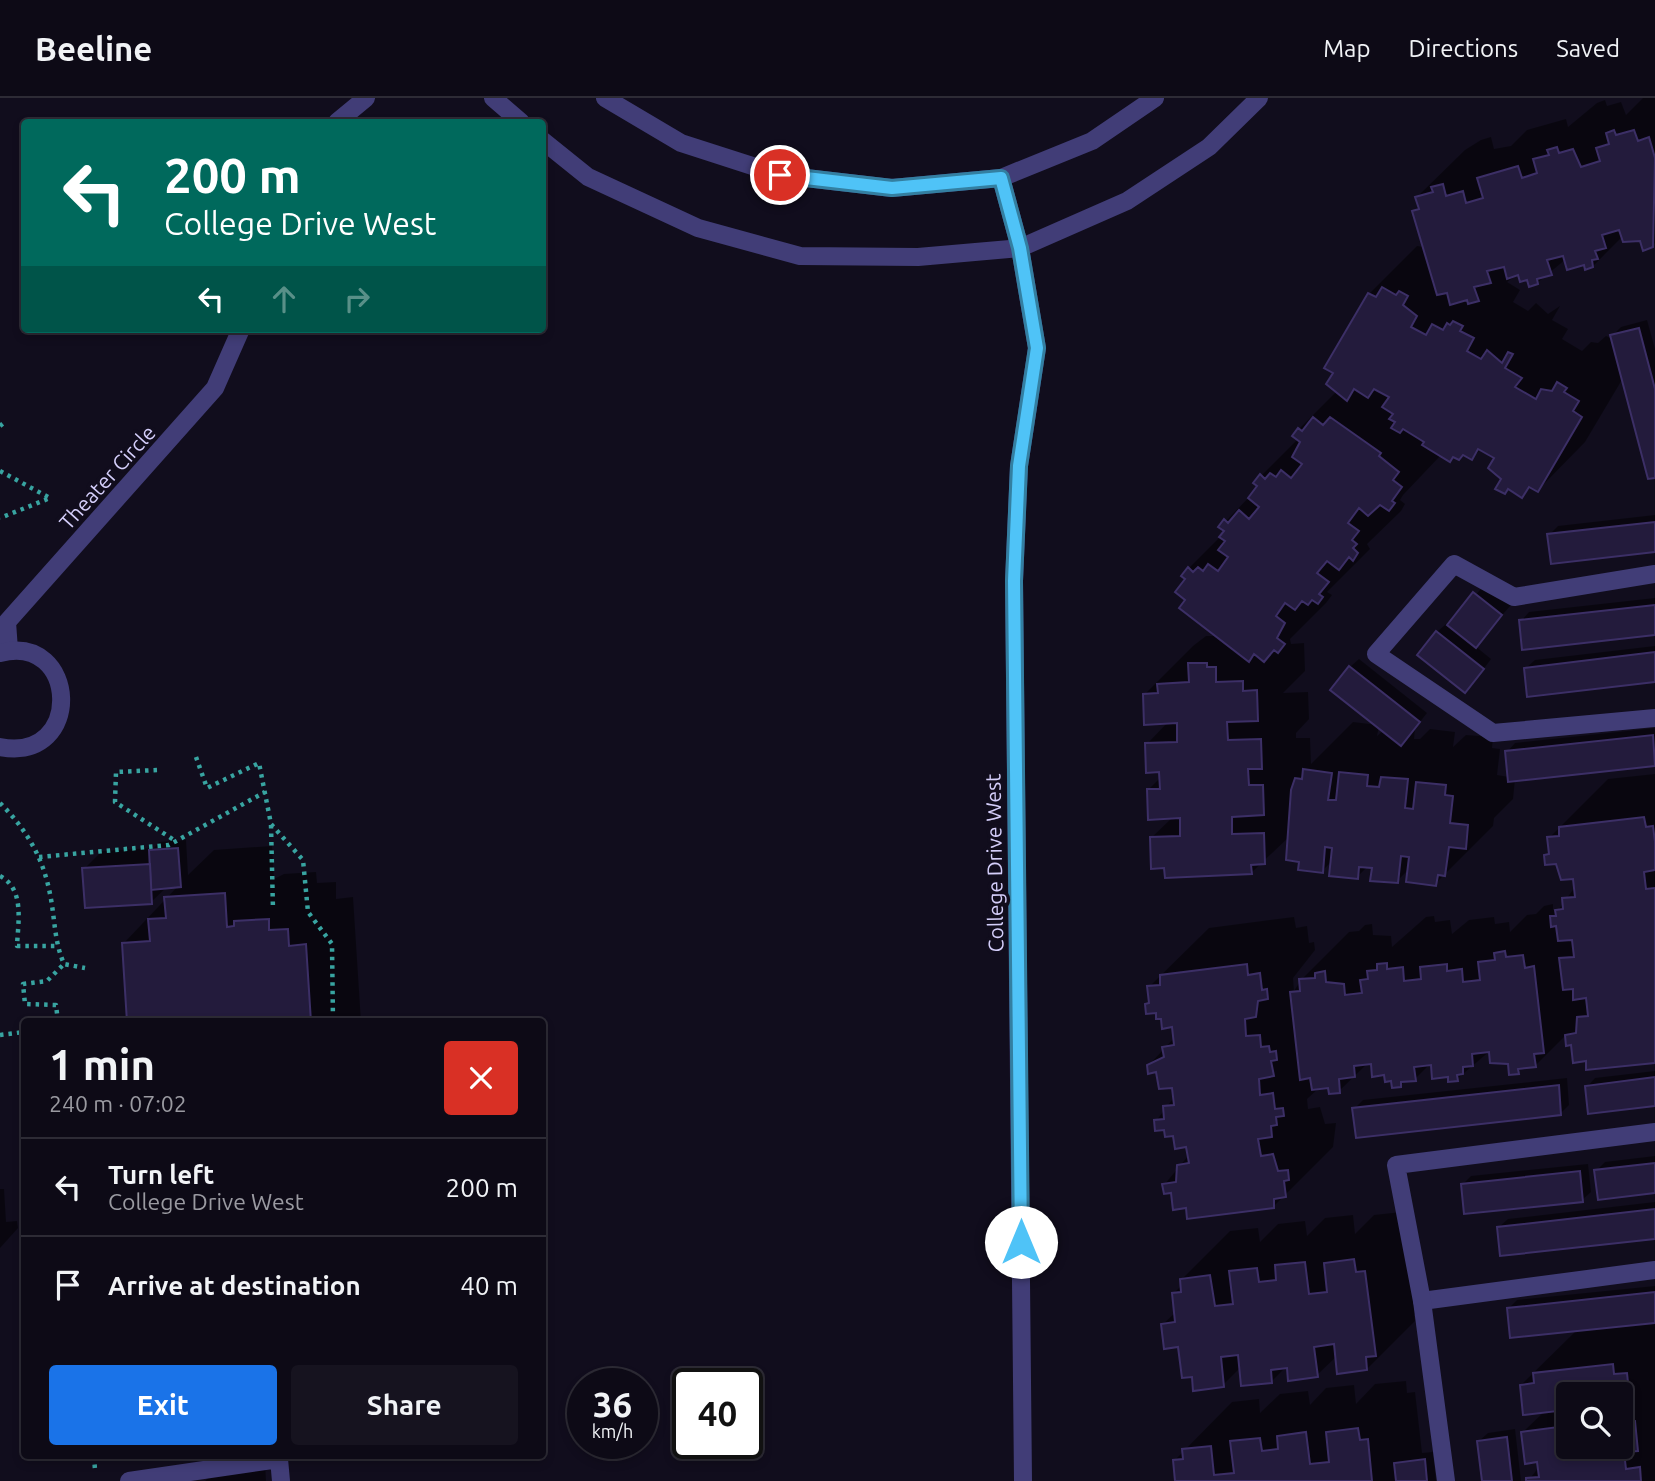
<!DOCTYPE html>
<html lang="en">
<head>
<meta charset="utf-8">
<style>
	:root { --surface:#0d0a16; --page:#16131f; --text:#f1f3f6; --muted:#9a9aa1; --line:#2d2b35; --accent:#1a73e8 }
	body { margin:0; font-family:Ubuntu,sans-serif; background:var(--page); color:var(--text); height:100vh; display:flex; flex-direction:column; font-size:26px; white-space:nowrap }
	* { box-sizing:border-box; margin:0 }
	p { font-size:23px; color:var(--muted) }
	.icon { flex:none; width:38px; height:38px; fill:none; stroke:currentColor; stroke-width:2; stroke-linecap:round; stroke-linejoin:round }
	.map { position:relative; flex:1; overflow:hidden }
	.drawer { position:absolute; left:21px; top:920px; width:525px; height:441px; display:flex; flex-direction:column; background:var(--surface); border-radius:7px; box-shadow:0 4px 10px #0003,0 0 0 2px var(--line) }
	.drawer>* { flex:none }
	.hud { position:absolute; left:21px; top:21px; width:525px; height:214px; border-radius:7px; box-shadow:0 4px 10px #0003,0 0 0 2px var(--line); background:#00695c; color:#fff; overflow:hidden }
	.tools { position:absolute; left:1556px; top:1284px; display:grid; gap:14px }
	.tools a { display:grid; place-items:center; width:77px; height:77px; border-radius:7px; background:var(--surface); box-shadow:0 4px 10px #0003,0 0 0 2px var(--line); font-size:35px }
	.speed { position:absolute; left:567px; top:1270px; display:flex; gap:14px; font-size:35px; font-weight:700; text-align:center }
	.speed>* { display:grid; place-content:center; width:91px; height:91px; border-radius:50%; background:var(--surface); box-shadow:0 4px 10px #0003,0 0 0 2px var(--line); line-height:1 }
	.speed small { font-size:18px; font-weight:400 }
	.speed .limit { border:4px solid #111; border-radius:10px; background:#fff; color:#111 }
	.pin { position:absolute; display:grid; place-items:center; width:60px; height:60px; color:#fff; margin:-30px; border:4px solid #fff; border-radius:50%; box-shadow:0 2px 7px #0007 }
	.me { position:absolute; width:77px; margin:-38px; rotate:0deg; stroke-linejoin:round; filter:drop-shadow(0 0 5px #0008) }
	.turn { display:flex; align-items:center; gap:24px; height:147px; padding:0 28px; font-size:32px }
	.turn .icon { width:91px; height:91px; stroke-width:2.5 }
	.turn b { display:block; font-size:49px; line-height:60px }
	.lanes { display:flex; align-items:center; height:66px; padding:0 28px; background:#0003; justify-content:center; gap:35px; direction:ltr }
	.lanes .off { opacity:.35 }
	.round { display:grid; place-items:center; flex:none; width:74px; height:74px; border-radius:7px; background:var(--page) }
	.overview { display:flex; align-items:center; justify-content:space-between; height:119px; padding:0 28px }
	h1 { font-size:42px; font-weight:700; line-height:52px }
	.primary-button { display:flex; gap:14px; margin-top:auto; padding:14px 28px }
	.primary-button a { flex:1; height:80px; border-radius:7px; background:var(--accent); color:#fff; font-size:28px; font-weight:700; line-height:80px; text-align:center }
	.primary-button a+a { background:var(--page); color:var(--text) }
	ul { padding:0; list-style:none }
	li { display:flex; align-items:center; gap:21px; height:98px; padding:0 28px; border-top:2px solid var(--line) }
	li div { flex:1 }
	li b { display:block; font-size:26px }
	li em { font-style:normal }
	header { display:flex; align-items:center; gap:42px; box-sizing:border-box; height:98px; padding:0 35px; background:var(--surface); border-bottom:2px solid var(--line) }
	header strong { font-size:33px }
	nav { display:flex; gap:38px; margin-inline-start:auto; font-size:24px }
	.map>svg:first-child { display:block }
	.shadow { fill:#0007; fill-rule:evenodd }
	.building { fill:#231b3c; stroke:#3c2f66; stroke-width:2 }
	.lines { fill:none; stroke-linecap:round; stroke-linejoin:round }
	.path { stroke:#38a4a1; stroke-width:4.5; stroke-dasharray:3.5 5; stroke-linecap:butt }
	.minor { stroke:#413d77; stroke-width:18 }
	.route-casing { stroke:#337fa1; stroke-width:18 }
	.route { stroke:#4fc3f7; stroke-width:12 }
	.labels { text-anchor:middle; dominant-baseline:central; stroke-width:7; stroke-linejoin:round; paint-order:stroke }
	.street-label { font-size:21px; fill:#d4cefa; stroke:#110d1d }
</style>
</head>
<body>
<header>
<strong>Beeline</strong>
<nav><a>Map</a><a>Directions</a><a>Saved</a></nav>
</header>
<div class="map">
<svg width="1655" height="1383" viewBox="0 0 1655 1383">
	<rect width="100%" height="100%" fill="#110d1d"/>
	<g class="shadow">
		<path d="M1643 0H1655V145L1652 148 1641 141 1623 138 1593 168 1566 161 1537 185 1519 175 1507 184 1520 192 1513 204 1528 213 1536 205 1548 216 1560 208 1552 222 1568 231 1562 241 1582 253 1591 244 1598 245 1606 238 1613 241 1612 238 1621 229 1647 222 1655 251V378L1623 280 1585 344 1538 392 1532 388 1522 398 1504 381 1496 359 1481 351 1472 360 1463 355 1441 357 1403 397 1400 402 1405 406 1401 413 1367 446 1370 451 1327 494 1332 497 1326 505 1290 541 1291 546 1304 545 1305 573 1283 595 1308 594 1309 621 1296 635V640H1310L1311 666 1353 624 1378 627 1350 569 1359 561 1427 615 1415 630 1414 641H1420L1430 631 1455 634 1453 649 1466 637 1493 639 1492 650 1500 651 1497 677 1509 679 1507 654 1515 645 1655 630V666L1515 681 1513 701 1494 720 1493 728 1435 786 1409 771 1397 783 1373 769 1368 768 1357 779 1333 762 1322 773 1300 762 1289 739 1251 775 1166 768 1151 740 1173 719 1148 692 1161 679 1147 646 1168 624 1145 596 1193 548 1206 538H1218L1188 502 1189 470 1226 433V423L1255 393 1261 378 1298 341 1299 331 1337 293 1369 196 1417 148 1424 149 1414 113 1419 107 1417 99 1465 52 1481 42 1491 39 1494 51 1511 48 1527 32 1566 21 1568 29 1597 5 1605 2 1607 8 1621 4 1626 17ZM1379 628 1384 632 1377 638Z"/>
		<path d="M1655 417V453L1549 437 1558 428Z"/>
		<path d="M1492 478 1518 499 1475 548 1491 561 1474 584 1437 534 1446 526 1449 528Z"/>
		<path d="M1655 500V535L1521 523 1529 514Z"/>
		<path d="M1655 548V583L1526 570 1535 562Z"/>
		<path d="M1655 676V963L1587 961 1572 945 1567 946V936L1535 968 1523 969 1518 974 1491 952 1457 981 1432 964 1415 981 1406 982 1401 987 1372 964 1368 965 1339 993 1330 988 1319 990 1307 1001 1308 1011 1320 1009 1325 1026 1336 1025 1333 1049 1274 1108H1188L1164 1087 1189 1057 1188 1047 1156 1023 1175 998 1173 988 1149 967 1175 939 1174 927 1147 906 1151 902 1149 889 1209 830 1294 819 1296 830 1307 828 1309 845 1314 844 1315 852 1293 880 1294 893 1301 882 1349 834 1359 833 1365 827 1372 826 1373 837 1391 838 1392 849 1426 819 1434 818 1435 824 1450 822 1452 836 1469 822 1494 819 1495 826 1509 824 1510 834 1527 817 1536 816 1544 808 1553 806V812L1559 811 1575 789 1574 779 1546 757 1550 753 1549 740 1608 681Z"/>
		<path d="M186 742 188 777 214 752 272 748 274 781 284 776 316 774 317 785 336 784V801L353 799 361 924H129L124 845 178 788 167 789 151 804 84 771 102 753 154 750 159 744Z"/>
		<path d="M1655 973V1006L1587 989 1595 980Z"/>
		<path d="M1567 980 1569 1007 1560 1016 1354 1011 1363 1002Z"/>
		<path d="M1655 1058V1094L1596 1073 1605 1064Z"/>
		<path d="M1588 1066 1591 1094 1582 1102 1462 1087 1471 1078Z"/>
		<path d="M0 1091H4L6 1124 17 1123 18 1130 0 1150Z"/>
		<path d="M1655 1104V1139L1499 1129 1508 1121Z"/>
		<path d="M1402 1114 1423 1208 1414 1217 1415 1223 1367 1271 1337 1258 1317 1277 1288 1267 1272 1283 1241 1269 1223 1287 1193 1277 1180 1247 1163 1226 1176 1214 1174 1195 1182 1187V1181L1230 1133 1258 1130 1260 1144 1278 1126 1305 1123 1307 1138 1325 1120 1353 1117 1355 1136 1374 1117Z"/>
		<path d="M1655 1188V1383H1528L1539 1369 1523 1334 1545 1313 1521 1287 1578 1231 1508 1211 1517 1202ZM1568 1297H1620V1349H1568Z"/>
		<path d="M1406 1283 1407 1295 1415 1294 1422 1355 1433 1354 1436 1383H1177L1174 1363 1232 1304 1259 1301 1260 1315 1280 1296 1308 1293 1310 1307 1326 1290 1354 1287 1356 1306 1375 1286Z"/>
		<path d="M1515 1331 1521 1383H1484L1479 1343 1488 1335Z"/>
		<path d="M265 1364 266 1383H205L222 1366Z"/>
	</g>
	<g class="building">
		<path d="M1614 32 1616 37 1634 32 1638 43 1649 39 1655 60 1653 149 1643 153 1640 143 1623 144 1619 132 1602 137 1606 150 1595 153 1598 161 1592 162 1593 169 1585 172 1584 167 1567 172 1563 158 1547 162 1552 177 1537 181 1538 186 1529 189 1527 182 1520 184 1518 177 1507 181 1504 169 1487 173 1491 185 1474 189 1479 203 1468 206 1467 202 1450 207 1447 195 1437 197 1412 113 1419 111 1415 99 1433 94 1431 89 1443 86 1446 98 1463 93 1466 105 1483 100 1477 80 1518 68 1522 80 1537 75 1533 61 1549 57 1547 52 1557 49 1559 55 1573 51 1581 69 1600 63 1596 50 1609 46 1606 35Z"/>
		<path d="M1382 189 1396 197 1399 193 1408 198 1403 207 1417 218 1411 229 1426 237 1432 226 1443 232 1447 225 1450 227 1453 223 1463 228 1460 233 1474 240 1467 253 1481 261 1487 252 1502 265 1508 254 1513 256 1505 270 1522 280 1515 289 1536 301 1541 291 1552 293 1557 284 1567 290 1564 294 1579 303 1573 313 1582 319 1538 394 1529 389 1522 400 1508 391 1505 396 1495 391 1501 381 1488 370 1494 360 1478 351 1472 362 1463 357 1459 362 1453 359 1450 364 1422 347 1424 344 1403 331 1400 335 1391 330 1395 324 1389 321 1393 316 1382 309 1389 299 1374 291 1368 300 1354 291 1347 303 1326 286 1333 275 1324 270 1368 195 1376 199Z"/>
		<path d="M1639 230 1655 291V380L1648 381 1610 237Z"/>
		<path d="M1313 319 1323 327 1330 319 1381 355 1379 358 1399 374 1393 382 1402 389 1392 403 1395 405 1389 413 1380 407 1368 418 1359 410 1348 425 1359 433 1352 442 1357 446 1353 450 1358 455 1353 463 1349 459 1339 472 1327 463 1317 475 1329 484 1319 496 1323 499 1318 506 1312 502 1308 507 1302 503 1295 512 1285 505 1276 518 1285 525 1277 540 1285 546 1278 555 1274 552 1264 564 1254 556 1249 564 1179 510 1185 502 1175 494 1185 481 1181 478 1188 469 1193 474 1198 469 1203 473 1208 466 1218 473 1228 459 1218 452 1225 443 1219 439 1224 433 1218 429 1224 421 1228 425 1239 412 1249 421 1259 409 1248 400 1257 388 1253 385 1260 376 1265 381 1270 375 1276 379 1281 372 1291 380 1302 366 1292 359 1300 344 1292 338 1298 330 1302 333Z"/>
		<path d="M1655 424V454L1551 466 1547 436Z"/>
		<path d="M1473 494 1502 517 1476 550 1447 527Z"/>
		<path d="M1655 507V537L1522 552 1519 522Z"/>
		<path d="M1436 533 1484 571 1465 595 1417 557Z"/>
		<path d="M1655 554V584L1527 599 1524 570Z"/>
		<path d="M1188 565H1207V569H1216V584L1243 583V593L1257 592 1258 623 1227 624 1228 642 1261 641 1262 671H1248L1249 687H1263L1264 717 1232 719V736L1264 735 1265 766 1251 767 1252 776 1165 780 1164 770 1151 771 1150 739 1180 738V720L1148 722 1147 691H1160L1159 674 1146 675 1145 645 1177 644V625L1144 627 1143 596 1158 595 1157 586 1189 584Z"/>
		<path d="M1349 568 1420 624 1401 648 1330 592Z"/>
		<path d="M1653 637 1655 668 1508 684 1505 653Z"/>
		<path d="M1303 671 1332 675 1328 702H1336L1339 674 1368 677 1367 688 1379 689 1381 679 1408 681 1405 710 1413 711 1416 684 1446 687 1445 697 1453 698 1450 725 1468 727 1466 751 1449 749 1445 778 1438 777 1436 788 1406 784 1409 759 1401 758 1398 785 1370 783 1372 770 1359 769 1358 781 1329 778 1332 750 1325 749 1323 775 1298 772 1299 764 1286 762 1291 692 1295 680 1302 681Z"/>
		<path d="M1644 719 1646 729 1653 728 1655 744V772L1644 774 1646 791 1655 790V965L1586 972V963L1573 965 1571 947 1566 948 1565 937 1576 935 1577 919 1588 918 1586 900 1573 902V891L1563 892 1559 860 1574 859 1572 842 1558 843 1556 828 1551 829 1550 818H1556L1555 812 1563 811 1562 800 1575 799 1573 781 1561 782 1556 766 1545 767 1544 757 1549 756 1547 739 1559 738V729Z"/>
		<path d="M178 750 181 789 151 792 149 752Z"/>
		<path d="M150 766 152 806 85 810 82 770Z"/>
		<path d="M225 795 227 829 234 828V823L269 821V832L288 831 289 848 306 846 311 924H127L122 845 150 843 148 821 166 820 164 799Z"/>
		<path d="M1505 853 1506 859 1523 857 1525 870 1534 868 1544 955 1534 956 1536 969 1518 971 1519 976 1509 977 1508 966 1490 965 1489 954 1472 956 1473 968 1463 969V976L1457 977 1458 983 1448 984V979L1432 981 1431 967 1414 969 1416 983 1401 984V989L1392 990 1391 983 1385 984 1384 977 1372 979 1371 966 1354 968 1355 979 1339 981 1340 995 1329 996 1328 990 1312 992 1310 980 1300 982 1290 894 1300 893 1299 881 1315 880V875L1325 873 1326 884 1344 886 1345 897 1362 895 1360 882 1368 881 1367 873 1377 872V866L1387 865V871L1403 869 1404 883 1421 881 1420 869 1447 866V873L1462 871 1463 884 1480 882 1478 864 1495 862 1494 855Z"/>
		<path d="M1247 866 1248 877 1260 875 1262 892 1267 891 1268 901 1258 903 1256 919 1245 921 1246 938 1260 937 1261 949 1269 948 1270 954 1276 953 1277 962 1271 963 1274 978 1259 981 1260 997 1273 995 1275 1011 1283 1010 1284 1018 1276 1019 1277 1027 1271 1028 1272 1039 1258 1041 1261 1058 1273 1056 1278 1073 1288 1072 1289 1082 1284 1083 1286 1099 1274 1101V1110L1187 1121 1186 1110 1173 1112 1171 1095 1164 1096 1162 1086 1176 1084 1177 1067 1189 1065 1186 1049 1175 1051 1173 1038 1165 1039 1164 1032 1155 1033 1154 1022 1164 1021 1163 1008 1174 1007 1172 990 1159 991 1156 974 1148 976 1147 967 1164 959 1162 949 1174 947 1172 929 1162 931 1161 921H1156V915L1146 916 1145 906 1149 905 1147 888 1160 887V877Z"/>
		<path d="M1655 979V1008L1588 1016 1585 988Z"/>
		<path d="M1559 987 1561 1017 1356 1040 1352 1010Z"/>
		<path d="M1655 1065V1095L1598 1102 1594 1072Z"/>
		<path d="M1580 1073 1583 1104 1464 1116 1461 1086Z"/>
		<path d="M1655 1111V1141L1500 1158 1497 1129Z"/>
		<path d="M1354 1161 1356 1174 1365 1173 1376 1258 1366 1259 1367 1272 1337 1276 1334 1246 1314 1249 1318 1279 1288 1283 1287 1270 1271 1272 1272 1285 1241 1288 1238 1257 1221 1259 1224 1289 1193 1293 1192 1279 1182 1280 1178 1249 1164 1251 1161 1226 1175 1224 1172 1195 1181 1194 1180 1181 1210 1177 1215 1208 1233 1206 1229 1173 1257 1170 1259 1184 1276 1182 1275 1167 1305 1164 1309 1196 1327 1194 1324 1165Z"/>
		<path d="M1655 1194V1225L1510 1240 1507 1210Z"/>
		<path d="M1613 1266 1614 1276 1627 1275 1630 1304 1620 1305V1297H1568V1349H1620V1324L1635 1323 1638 1353 1624 1354 1626 1371 1640 1369 1641 1383H1526V1380L1539 1379 1537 1364 1525 1366 1521 1334 1559 1329 1557 1313 1523 1317 1520 1287 1534 1285 1533 1275Z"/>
		<path d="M1358 1330 1360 1342 1368 1341 1372 1383H1175L1173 1362 1183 1361 1182 1351 1211 1348 1214 1377 1234 1375 1230 1343 1260 1340 1262 1353 1278 1351 1277 1338 1306 1334 1310 1366 1329 1364 1326 1334Z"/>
		<path d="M1507 1339 1512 1383H1482L1477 1343Z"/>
		<path d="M1425 1361 1427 1383H1396L1394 1365Z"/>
	</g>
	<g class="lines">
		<g class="path">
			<path d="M0 328 6 323"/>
			<path d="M0 373 50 400 0 420"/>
			<path d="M196 659 207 690 259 665 271 726 303 762 308 814 332 846 333 924"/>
			<path d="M157 672 116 674 115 704 174 742"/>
			<path d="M0 705C26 731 43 759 50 796 55 820 54 843 64 866L85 870"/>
			<path d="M271 727 273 812"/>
			<path d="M39 759 169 747 265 694"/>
			<path d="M0 778C25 791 18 824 17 848H56"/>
			<path d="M58 924 56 907 25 906 23 886 47 883 64 866"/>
			<path d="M0 937 24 934"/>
			<path d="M94 1358 95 1372"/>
		</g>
		<g class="minor">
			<path d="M493 0 521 24"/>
			<path d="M605 0 681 45 780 77 892 90 1001 80 1092 43 1155 0"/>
			<path d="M337 24 366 0"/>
			<path d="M542 42 588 79 698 130 800 158 918 159 1020 150 1127 103 1209 49 1259 0"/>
			<path d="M1001 80 1020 150 1037 250 1019 368 1014 483 1023 1383"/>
			<path d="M1655 476 1514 499 1454 466 1376 556 1493 635 1655 620"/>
			<path d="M9 552 7 524 215 290 241 231"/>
			<path d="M0 555C78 534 85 665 0 649"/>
			<path d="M1422 1203 1655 1172"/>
			<path d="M129 1383 279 1361 281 1383"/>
			<path d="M1446 1383 1422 1203 1396 1067 1655 1034"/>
		</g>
	</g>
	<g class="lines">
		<g class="route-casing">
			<path id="route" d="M780 77 892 90 1001 80 1020 150 1037 250 1019 368 1014 483 1021 1144"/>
		</g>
		<use href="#route" class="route"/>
	</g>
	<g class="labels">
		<g class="street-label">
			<text transform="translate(107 379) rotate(-48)">Theater Circle</text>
			<text transform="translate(994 765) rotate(-91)">College Drive West</text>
		</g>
	</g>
</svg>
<div class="tools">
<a><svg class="icon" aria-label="search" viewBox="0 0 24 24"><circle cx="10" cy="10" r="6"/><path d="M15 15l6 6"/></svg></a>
</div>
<div class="speed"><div>36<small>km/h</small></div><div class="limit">40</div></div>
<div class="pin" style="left:780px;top:77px;background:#d93025"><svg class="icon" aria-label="arrive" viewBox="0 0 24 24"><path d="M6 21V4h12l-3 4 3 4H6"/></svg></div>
<svg class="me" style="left:1021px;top:1144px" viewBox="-20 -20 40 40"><circle r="19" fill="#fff"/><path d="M0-13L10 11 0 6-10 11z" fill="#4fc3f7"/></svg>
<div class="hud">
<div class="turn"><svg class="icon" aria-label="left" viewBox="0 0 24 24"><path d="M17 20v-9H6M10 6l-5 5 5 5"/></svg><div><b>200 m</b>College Drive West</div></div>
<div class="lanes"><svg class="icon" aria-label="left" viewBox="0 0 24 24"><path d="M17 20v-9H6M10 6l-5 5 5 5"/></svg><svg class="icon off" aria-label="ahead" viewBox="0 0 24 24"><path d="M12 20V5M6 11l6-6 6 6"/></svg><svg class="icon off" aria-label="right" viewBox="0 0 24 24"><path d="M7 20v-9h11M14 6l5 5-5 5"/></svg></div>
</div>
<section class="drawer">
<div class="overview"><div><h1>1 min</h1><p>240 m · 07:02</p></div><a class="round" style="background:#d93025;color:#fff"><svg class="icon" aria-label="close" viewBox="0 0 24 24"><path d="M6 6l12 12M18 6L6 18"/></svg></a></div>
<ul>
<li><svg class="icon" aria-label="left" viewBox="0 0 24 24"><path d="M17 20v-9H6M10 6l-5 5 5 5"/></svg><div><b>Turn left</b><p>College Drive West</p></div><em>200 m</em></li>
<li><svg class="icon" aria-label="arrive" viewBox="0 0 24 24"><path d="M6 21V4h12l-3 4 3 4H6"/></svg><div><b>Arrive at destination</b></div><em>40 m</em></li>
</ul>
<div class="primary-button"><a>Exit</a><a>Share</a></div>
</section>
</div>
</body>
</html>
